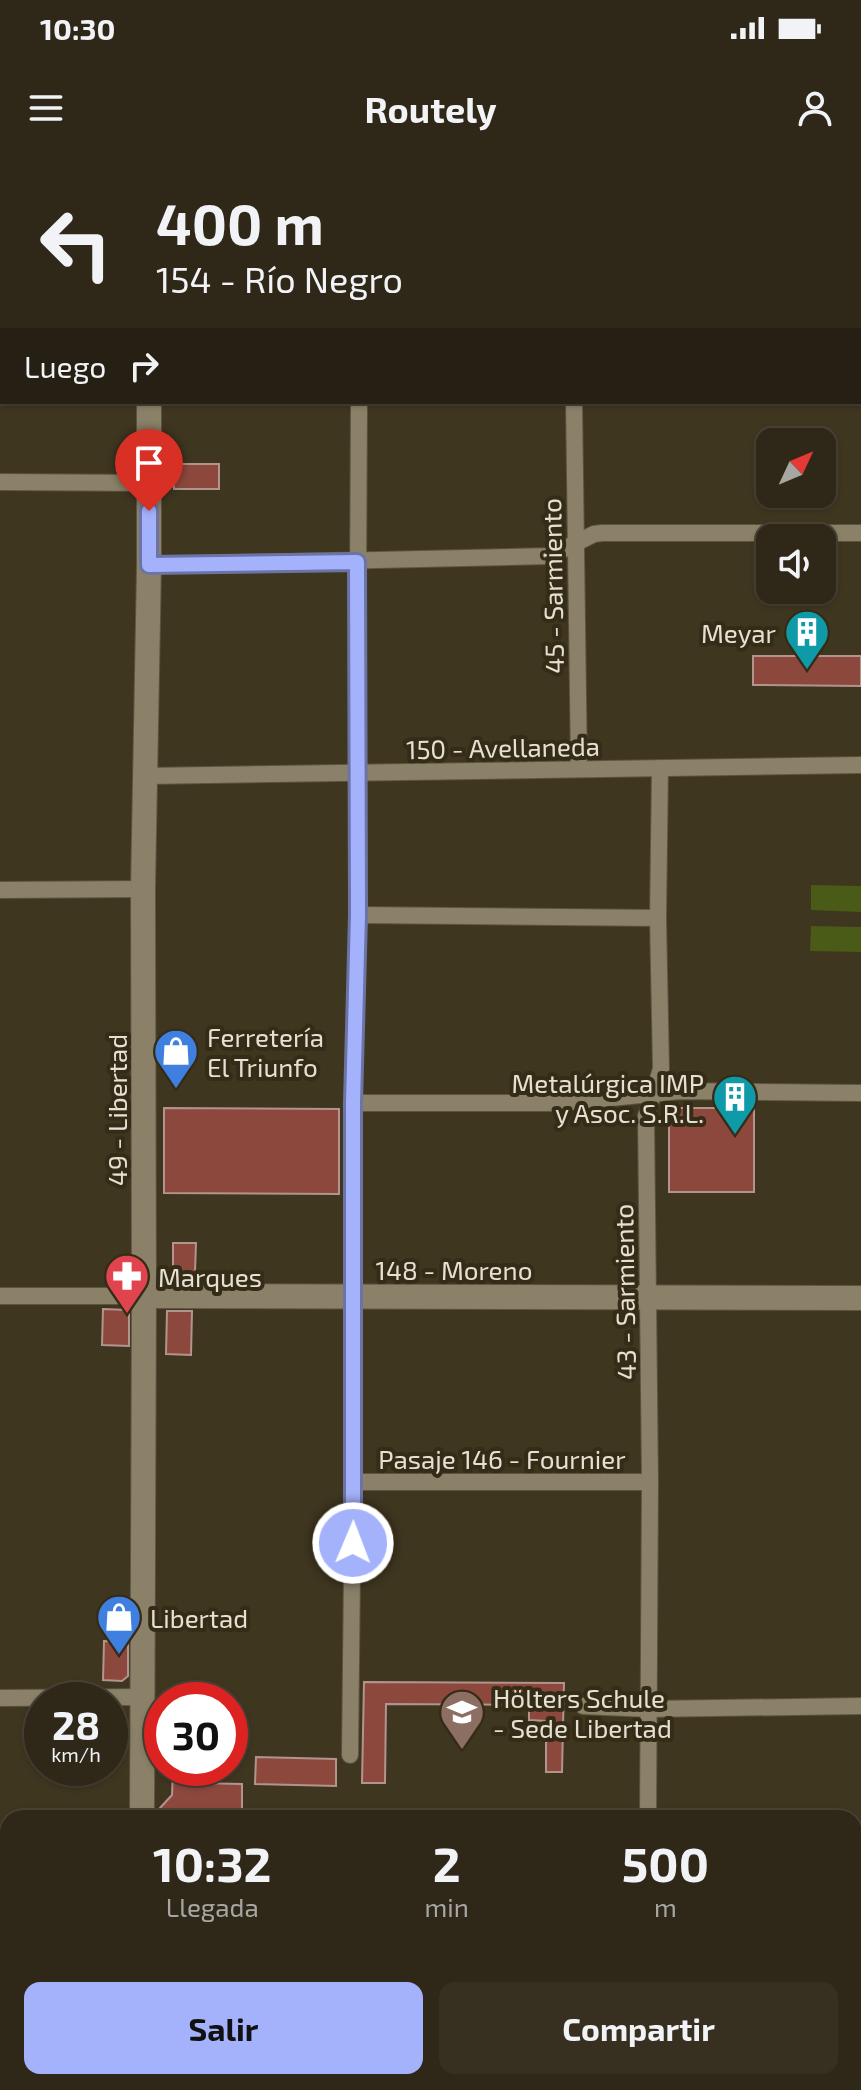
<!DOCTYPE html>
<html lang="es">
<head>
<meta charset="utf-8">
<style>
	:root { --surface:#2f2818; --page:#373021; --text:#f1f3f6; --muted:#a7a6a2; --line:#4a4437; --accent:#a4b2fc }
	body { margin:0; font-family:"Exo 2",sans-serif; background:var(--page); color:var(--text); height:100vh; display:flex; flex-direction:column; font-size:30px; white-space:nowrap }
	* { box-sizing:border-box; margin:0 }
	p { font-size:26px; color:var(--muted) }
	.icon { flex:none; width:44px; height:44px; fill:none; stroke:currentColor; stroke-width:2; stroke-linecap:round; stroke-linejoin:round }
	.map { position:relative; flex:1; overflow:hidden }
	.sheet { position:absolute; left:0px; top:1650px; width:862px; height:280px; display:flex; flex-direction:column; background:var(--surface); border-radius:24px 24px 0 0; box-shadow:0 2px 6px #0004,0 0 0 2px var(--line) }
	.sheet>* { flex:none }
	.hud { position:absolute; left:0px; top:0px; width:862px; height:244px; box-shadow:0 2px 6px #0004,0 0 0 2px var(--line); background:#2f2818; color:var(--text); overflow:hidden }
	.needle { width:52px; rotate:46deg }
	.buttons { position:absolute; left:756px; top:268px; display:grid; gap:16px }
	.buttons a { display:grid; place-items:center; width:80px; height:80px; border-radius:16px; background:var(--surface); box-shadow:0 2px 6px #0004,0 0 0 2px var(--line); font-size:40px }
	.speed { position:absolute; left:24px; top:1522px; display:flex; gap:16px; font-size:40px; font-weight:700; text-align:center }
	.speed>* { display:grid; place-content:center; width:104px; height:104px; border-radius:50%; background:var(--surface); box-shadow:0 2px 6px #0004,0 0 0 2px var(--line); line-height:1 }
	.speed small { font-size:20px; font-weight:400 }
	.speed .limit { border:12px solid #d22; background:#fff; color:#111 }
	.pin { position:absolute; display:grid; place-items:center; width:68px; height:68px; color:#fff; margin:-82px -34px; border-radius:50% 50% 50% 0; rotate:-45deg; box-shadow:0 0 8px #0007 }
	.pin .icon { rotate:45deg }
	.me { position:absolute; width:88px; margin:-44px; rotate:1deg; stroke-linejoin:round; filter:drop-shadow(0 0 6px #0008) }
	.turn { display:flex; align-items:center; gap:28px; height:168px; padding:0 24px; font-size:36px }
	.turn .icon { width:104px; height:104px; stroke-width:2.5 }
	.turn b { display:block; font-size:56px; line-height:68px }
	.then { display:flex; align-items:center; height:76px; padding:0 24px; background:#0003; gap:16px; font-size:30px }
	.eta { display:flex; justify-content:space-evenly; align-items:center; height:136px; text-align:center }
	.eta b { font-size:48px; font-weight:700; line-height:56px }
	.primary-button { display:flex; gap:16px; margin-top:auto; padding:16px 24px }
	.primary-button a { flex:1; height:92px; border-radius:16px; background:var(--accent); color:#111; font-size:32px; font-weight:700; line-height:92px; text-align:center }
	.primary-button a+a { background:var(--page); color:var(--text) }
	.status { display:flex; justify-content:space-between; align-items:center; height:56px; padding:0 40px; background:var(--surface); direction:ltr }
	.status svg { height:22px; fill:currentColor }
	header { display:flex; justify-content:space-between; align-items:center; height:104px; padding:0 24px; background:var(--surface); font-size:36px; font-weight:700 }
	.map>svg:first-child { display:block }
	.green { fill:#495b16 }
	.building { fill:#8d483e; stroke:#b2948e; stroke-width:2 }
	.lines { fill:none; stroke-linecap:round; stroke-linejoin:round }
	.street-casing { stroke:#5b5441; stroke-width:18 }
	.secondary-casing { stroke:#5b5441; stroke-width:26 }
	.street { stroke:#8a8168; stroke-width:16 }
	.secondary { stroke:#8a8168; stroke-width:24 }
	.route-casing { stroke:#6b74a4; stroke-width:20 }
	.route { stroke:#a4b2fc; stroke-width:14 }
	.labels { text-anchor:middle; dominant-baseline:central; stroke-width:8; stroke-linejoin:round; paint-order:stroke }
	.street-label { font-size:26px; fill:#e6e0d3; stroke:#342c16 }
	.poi-label { font-size:26px; fill:#e6e0d3; stroke:#342c16; text-anchor:start }
</style>
</head>
<body>
<div class="status"><b>10:30</b><svg viewBox="0 0 49 12"><path d="M0 12V9h3v3zM5 12V6h3v6zM10 12V3h3v9zM15 12V0h3v12zM26 1h20v11H26zM47 4h2v5h-2z"/></svg></div>
<header><svg class="icon" aria-label="menu" viewBox="0 0 24 24"><path d="M4 6h16M4 12h16M4 18h16"/></svg>Routely<svg class="icon" aria-label="person" viewBox="0 0 24 24"><circle cx="12" cy="8" r="4"/><path d="M4 21q1-7 8-7t8 7"/></svg></header>
<div class="map">
<svg width="861" height="1930" viewBox="0 0 861 1930">
	<rect width="100%" height="100%" fill="#3f3620"/>
	<g class="green">
		<path d="M811 725 861 726V752L811 750Z"/>
		<path d="M811 766 861 767V792L810 791Z"/>
	</g>
	<g class="building">
		<rect x="174" y="304" width="45" height="25"/>
		<path d="M753 496H861V526L753 525Z"/>
		<path d="M164 948 339 949V1034L164 1033Z"/>
		<path d="M677 948H754V1032H669V956Z"/>
		<path d="M173 1083H196L195 1112 180 1113 173 1105Z"/>
		<path d="M103 1149 129 1150V1186L102 1185Z"/>
		<path d="M167 1151H192L191 1195 166 1194Z"/>
		<path d="M104 1481 128 1482V1516L122 1521 103 1520Z"/>
		<path d="M364 1522 564 1523 562 1612H546V1561L529 1560V1545L386 1544 385 1623H362Z"/>
		<path d="M256 1597 336 1599V1626L255 1624Z"/>
		<path d="M173 1608H196V1623L242 1624V1658H160V1648L172 1635Z"/>
	</g>
	<g class="lines">
		<g class="street-casing">
			<g id="street">
				<path d="M363 2V0"/>
				<path d="M577 2V0"/>
				<path d="M860 167H861"/>
				<path d="M574 242 579 609"/>
				<path d="M0 322 149 323"/>
				<path d="M149 405 550 396 594 374 602 373H861"/>
				<path d="M146 616 861 605"/>
				<path d="M0 730 143 729"/>
				<path d="M358 755 658 758"/>
				<path d="M353 943H561L680 931 861 933"/>
				<path d="M0 1136H144"/>
				<path d="M353 1322H650"/>
				<path d="M0 1538 143 1537"/>
				<path d="M583 1546 649 1549 861 1546"/>
				<path d="M350 1595 353 1322V943L358 755 357 614 359 242"/>
				<path d="M648 1658 650 1322 646 956 661 909 658 758 660 608"/>
				<path d="M651 1922V1930"/>
			</g>
		</g>
		<g class="secondary-casing">
			<g id="secondary">
				<path d="M150 2V0"/>
				<path d="M144 1136 861 1138"/>
				<path d="M142 1658 144 1136 143 729 149 405V242"/>
				<path d="M138 1930V1922"/>
			</g>
		</g>
		<use href="#street" class="street"/>
		<use href="#secondary" class="secondary"/>
	</g>
	<g class="lines">
		<g class="route-casing">
			<path id="route" d="M149 351V405L357 402 358 755 353 943V1383"/>
		</g>
		<use href="#route" class="route"/>
	</g>
	<defs>
		<g id="building-pin" transform="scale(2.3)"><path d="M0 17L-7.5 6A9.5 9.5 0 1 1 7.5 6Z" fill="#0f9aa8" stroke="#342c16"/><path d="M-4-6H4V6H1V3H-1V6H-4ZM-2.5-4.3h1.7v1.8h-1.7ZM.8-4.3h1.7v1.8H.8ZM-2.5-1h1.7V.8h-1.7ZM.8-1h1.7V.8H.8Z" fill="#fff"/></g>
		<g id="shop-pin" transform="scale(2.3)"><path d="M0 17L-7.5 6A9.5 9.5 0 1 1 7.5 6Z" fill="#3f7fe0" stroke="#342c16"/><path d="M-5-2.5h2.3a2.7 3.5 0 0 1 5.4 0H5L5.5 6h-11ZM-1.5-2.5h3a1.5 2.3 0 0 0-3 0Z" fill="#fff"/></g>
		<g id="pharmacy-pin" transform="scale(2.3)"><path d="M0 17L-7.5 6A9.5 9.5 0 1 1 7.5 6Z" fill="#e0444e" stroke="#342c16"/><path d="M-2-6h4v4h4v4h-4v4h-4v-4h-4v-4h4Z" fill="#fff"/></g>
		<g id="school-pin" transform="scale(2.3)"><path d="M0 17L-7.5 6A9.5 9.5 0 1 1 7.5 6Z" fill="#8d6e63" stroke="#342c16"/><path d="M0-5L7-2L0 1L-7-2ZM-4 1L0 2.5L4 1V4Q0 6-4 4Z" fill="#fff"/></g>
	</defs>
	<g fill-rule="evenodd">
		<use href="#building-pin" x="807" y="472"/>
		<use href="#shop-pin" x="176" y="891"/>
		<use href="#building-pin" x="735" y="937"/>
		<use href="#pharmacy-pin" x="127" y="1116"/>
		<use href="#shop-pin" x="119" y="1457"/>
		<use href="#school-pin" x="462" y="1552"/>
	</g>
	<g class="labels">
		<g class="street-label">
			<text transform="translate(552 426) rotate(-91)">45 - Sarmiento</text>
			<text transform="translate(503 587) rotate(-1)">150 - Avellaneda</text>
			<text transform="translate(116 950) rotate(-90)">49 - Libertad</text>
			<text x="454" y="1109">148 - Moreno</text>
			<text transform="translate(624 1132) rotate(-91)">43 - Sarmiento</text>
			<text x="502" y="1298">Pasaje 146 - Fournier</text>
		</g>
		<g class="poi-label">
			<text x="776" y="472" text-anchor="end">Meyar</text>
			<text x="207" y="876">Ferretería<tspan x="207" dy="30">El Triunfo</tspan></text>
			<text x="704" y="922" text-anchor="end">Metalúrgica IMP<tspan x="704" dy="30">y Asoc. S.R.L.</tspan></text>
			<text x="158" y="1116">Marques</text>
			<text x="150" y="1457">Libertad</text>
			<text x="493" y="1537">Hölters Schule<tspan x="493" dy="30">- Sede Libertad</tspan></text>
		</g>
	</g>
</svg>
<div class="buttons">
<a><svg class="needle" viewBox="-14 -14 28 28"><path d="M0-13l5 13h-10z" fill="#e53935"/><path d="M0 13l5-13h-10z" fill="#a7a6a2"/></svg></a>
<a><svg class="icon" aria-label="sound" viewBox="0 0 24 24"><path d="M4 9h4l5-4v14l-5-4H4zM17 9q2 3 0 6"/></svg></a>
</div>
<div class="speed"><div>28<small>km/h</small></div><div class="limit">30</div></div>
<div class="pin" style="left:149px;top:351px;background:#d93025"><svg class="icon" aria-label="arrive" viewBox="0 0 24 24"><path d="M6 21V4h12l-3 4 3 4H6"/></svg></div>
<svg class="me" style="left:353px;top:1383px" viewBox="-20 -20 40 40"><circle r="17" fill="#a4b2fc" stroke="#fff" stroke-width="3"/><path d="M0-11L8 9 0 5-8 9z" fill="#fff"/></svg>
<div class="hud">
<div class="turn"><svg class="icon" aria-label="left" viewBox="0 0 24 24"><path d="M17 20v-9H6M10 6l-5 5 5 5"/></svg><div><b>400 m</b>154 - Río Negro</div></div>
<div class="then">Luego<svg class="icon" aria-label="right" viewBox="0 0 24 24"><path d="M7 20v-9h11M14 6l5 5-5 5"/></svg></div>
</div>
<section class="sheet">
<div class="eta">
<div><b>10:32</b><p>Llegada</p></div>
<div><b>2</b><p>min</p></div>
<div><b>500</b><p>m</p></div>
</div>
<div class="primary-button"><a>Salir</a><a>Compartir</a></div>
</section>
</div>
</body>
</html>
